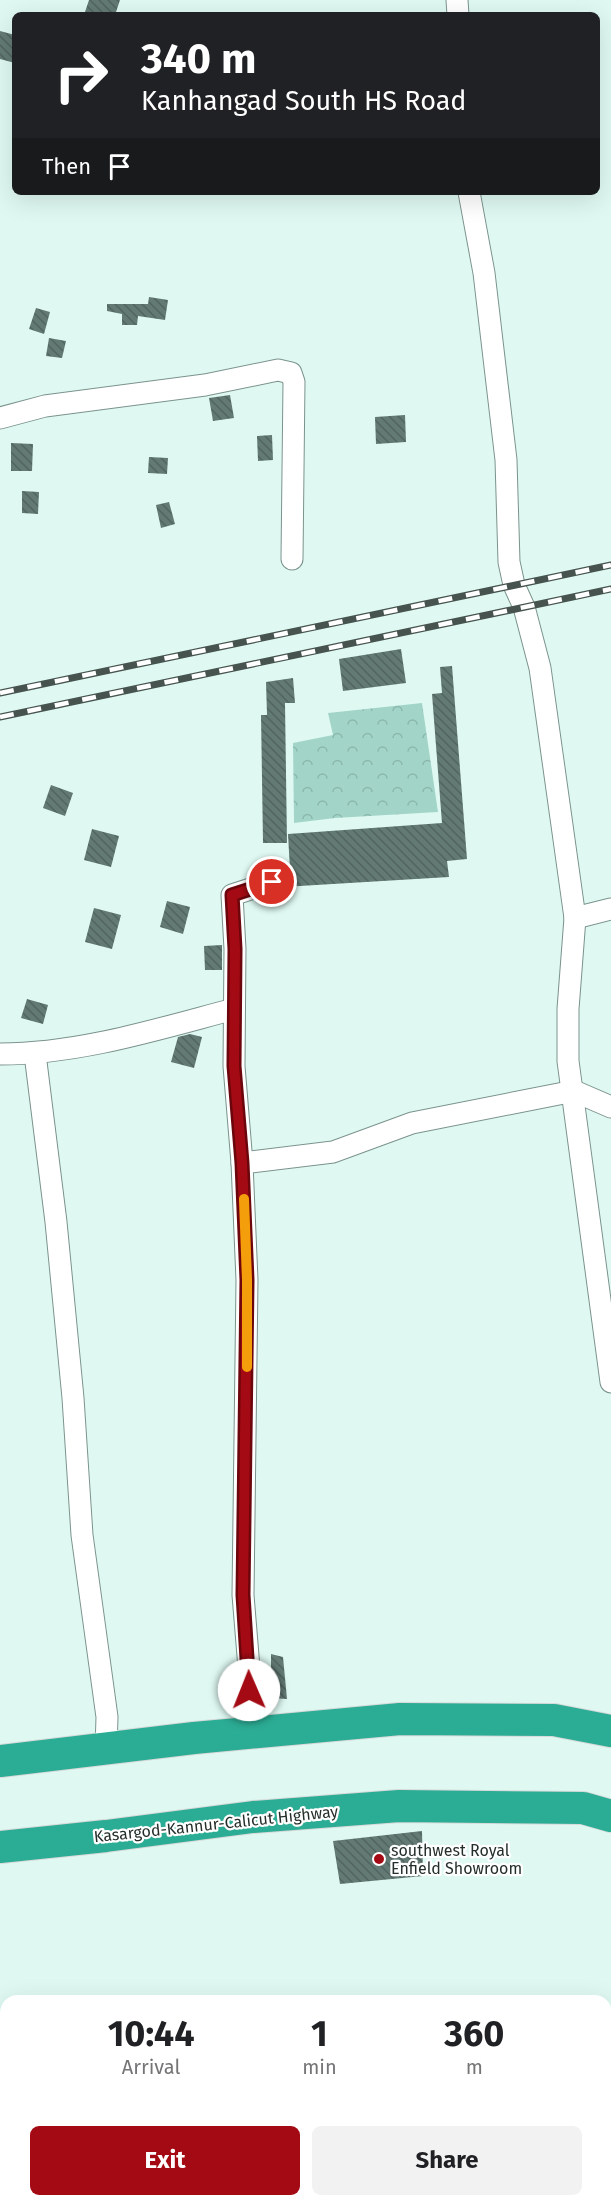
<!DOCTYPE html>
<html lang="en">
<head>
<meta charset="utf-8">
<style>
	:root { --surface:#fff; --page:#f2f2f2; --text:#202124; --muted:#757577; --accent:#a30a13 }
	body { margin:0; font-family:"Fira Sans",sans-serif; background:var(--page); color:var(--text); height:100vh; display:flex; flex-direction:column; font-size:22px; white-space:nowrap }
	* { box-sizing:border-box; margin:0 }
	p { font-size:20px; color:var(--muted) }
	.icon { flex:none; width:33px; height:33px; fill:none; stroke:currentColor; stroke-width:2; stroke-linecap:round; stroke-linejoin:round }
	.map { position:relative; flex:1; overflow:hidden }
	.sheet { position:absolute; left:0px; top:1995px; width:612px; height:212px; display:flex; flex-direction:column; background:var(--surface); border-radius:18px 18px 0 0; box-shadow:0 6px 24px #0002 }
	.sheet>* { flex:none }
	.top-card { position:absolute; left:12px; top:12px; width:588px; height:183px; border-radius:9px; box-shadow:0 6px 24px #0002; background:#202124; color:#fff; overflow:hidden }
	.pin { position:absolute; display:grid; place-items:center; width:51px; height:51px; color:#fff; margin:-26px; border:3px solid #fff; border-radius:50%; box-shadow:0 2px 6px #0007 }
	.me { position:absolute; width:66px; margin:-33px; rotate:359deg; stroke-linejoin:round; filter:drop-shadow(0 0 4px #0008) }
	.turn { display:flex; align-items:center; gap:21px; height:126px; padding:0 30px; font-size:27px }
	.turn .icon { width:78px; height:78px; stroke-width:2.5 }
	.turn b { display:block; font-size:42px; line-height:51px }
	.then { display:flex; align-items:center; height:57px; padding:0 30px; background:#0003; gap:12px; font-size:22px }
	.eta { display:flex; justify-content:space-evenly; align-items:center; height:102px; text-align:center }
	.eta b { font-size:36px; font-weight:700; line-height:42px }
	.button { display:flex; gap:12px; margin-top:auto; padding:12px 30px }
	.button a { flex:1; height:69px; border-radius:9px; background:var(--accent); color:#fff; font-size:24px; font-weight:700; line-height:69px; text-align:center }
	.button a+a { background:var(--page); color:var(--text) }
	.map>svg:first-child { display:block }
	.park { fill:url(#park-crowns) }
	.building { fill:url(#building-back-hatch) }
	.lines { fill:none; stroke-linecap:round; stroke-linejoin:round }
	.minor-casing { stroke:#7b938d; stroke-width:23 }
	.highway-casing { stroke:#d8d9d9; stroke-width:34 }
	.minor { stroke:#fff; stroke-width:21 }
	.highway { stroke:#2bac94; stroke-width:32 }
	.rail-casing { stroke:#46534f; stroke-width:7 }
	.rail { stroke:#fff; stroke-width:4.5; stroke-dasharray:14; stroke-linecap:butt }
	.route-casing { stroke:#6a060c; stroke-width:15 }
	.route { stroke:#a30a13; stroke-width:10 }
	.slow { stroke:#f59e0b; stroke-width:10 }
	.poi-dot { fill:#a30a13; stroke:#fff; stroke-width:2 }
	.labels { text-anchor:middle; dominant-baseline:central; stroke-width:4.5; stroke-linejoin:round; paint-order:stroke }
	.street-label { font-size:16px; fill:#242e2b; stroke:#fff }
	.poi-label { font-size:16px; fill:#242e2b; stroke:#fff; text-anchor:start }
</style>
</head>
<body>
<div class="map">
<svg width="611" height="2206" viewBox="0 0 611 2206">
	<defs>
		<pattern id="park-crowns" width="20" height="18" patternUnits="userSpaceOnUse" patternTransform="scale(1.5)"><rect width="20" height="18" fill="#a2d5c8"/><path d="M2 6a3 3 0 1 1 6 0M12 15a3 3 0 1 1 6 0" fill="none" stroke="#8bb7ac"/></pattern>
		<pattern id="building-back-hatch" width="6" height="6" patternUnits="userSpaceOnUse" patternTransform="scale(1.5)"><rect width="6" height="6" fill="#637a74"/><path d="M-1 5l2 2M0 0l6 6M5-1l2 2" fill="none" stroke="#51645f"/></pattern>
	</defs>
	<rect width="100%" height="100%" fill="#dff9f2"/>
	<path class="park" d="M422 703 438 812 335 818 294 823 293 743 333 735 328 713Z"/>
	<g class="building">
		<path d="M89 0H120L115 15H84Z"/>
		<path d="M0 31 15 35V63L0 59Z"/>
		<path d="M149 297 168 300 165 320 138 316 137 325H122V314L107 311V304H148Z"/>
		<path d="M36 308 50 312 44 334 29 329Z"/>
		<path d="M49 338 66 341 62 358 46 356Z"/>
		<path d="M230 395 234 418 213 421 209 398Z"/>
		<path d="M405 415 406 442 376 444 375 417Z"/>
		<path d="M272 435 273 460 258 461 257 436Z"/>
		<path d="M11 443 33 444 32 471H11Z"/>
		<path d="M149 457 168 458 167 474 148 473Z"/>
		<path d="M22 491 39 492 38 514 22 513Z"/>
		<path d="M169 502 175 524 161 528 156 505Z"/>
		<path d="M401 649 406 683 343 691 339 659Z"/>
		<path d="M452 666 467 859 447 861 449 877 283 887 284 879 280 871 290 870 288 834 442 823 432 694 442 693 440 667Z"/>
		<path d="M293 678 295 703H285L287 843H263L261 715H267L266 682Z"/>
		<path d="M51 785 73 793 65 816 43 808Z"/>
		<path d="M92 829 119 836 111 867 84 860Z"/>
		<path d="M167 901 190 907 183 934 160 927Z"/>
		<path d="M94 908 121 915 112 949 85 942Z"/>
		<path d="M222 945V970H205L204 946Z"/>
		<path d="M27 999 48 1005 43 1024 21 1018Z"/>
		<path d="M190 1034 202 1037 194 1068 171 1062 178 1037Z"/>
		<path d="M271 1654 283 1657 287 1699 271 1698Z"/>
		<path d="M422 1831 423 1876 340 1884 333 1841Z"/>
	</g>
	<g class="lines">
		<g class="minor-casing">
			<g id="minor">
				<path d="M457 0 458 15"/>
				<path d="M469 192 484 273 506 460 509 562 514 585 524 607 540 668 575 918 611 909"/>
				<path d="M0 418 45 406 205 385 278 370 291 373 294 382 292 559"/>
				<path d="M575 918 568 1009V1061L611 1382"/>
				<path d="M0 1054C79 1054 158 1029 234 1009"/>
				<path d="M35 1054 56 1222 73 1398 82 1535 107 1717 106 1749"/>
				<path d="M242 1163 333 1152 412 1123 574 1091 611 1107"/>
				<path d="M249 1733V1668L243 1595 247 1280 242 1163 234 1066 235 949 232 895 272 882"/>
				<path d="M606 2134 611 2130"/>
				<path d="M382 2206 407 2200"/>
			</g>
		</g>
		<g class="highway-casing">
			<g id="highway">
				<path d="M0 1761 194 1738 400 1719 554 1720 611 1731"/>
				<path d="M0 1847 106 1836 253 1817 399 1806 583 1808 611 1816"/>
			</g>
		</g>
		<use href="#minor" class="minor"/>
		<use href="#highway" class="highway"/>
		<g class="rail-casing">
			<g id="rail">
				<path d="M0 693 611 565"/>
				<path d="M0 717 611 589"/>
			</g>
		</g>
		<use href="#rail" class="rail"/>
	</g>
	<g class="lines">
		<g class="route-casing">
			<path id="route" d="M249 1690 243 1595 247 1280 242 1163 234 1066 235 949 232 895 272 882"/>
		</g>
		<use href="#route" class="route"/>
		<path class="slow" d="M244 1199 247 1280V1367"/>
	</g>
	<circle class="poi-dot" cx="379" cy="1859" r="6"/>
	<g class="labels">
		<g class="street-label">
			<text transform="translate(216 1824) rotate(-6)">Kasargod-Kannur-Calicut Highway</text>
		</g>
		<g class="poi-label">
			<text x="391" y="1850">southwest Royal<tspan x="391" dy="18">Enfield Showroom</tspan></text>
		</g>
	</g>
</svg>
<div class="pin" style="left:272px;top:882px;background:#d93025"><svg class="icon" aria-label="arrive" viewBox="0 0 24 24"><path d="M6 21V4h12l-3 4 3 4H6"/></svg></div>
<svg class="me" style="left:249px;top:1690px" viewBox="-20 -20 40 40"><circle r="19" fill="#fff"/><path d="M0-13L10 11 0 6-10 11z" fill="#a30a13"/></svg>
<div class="top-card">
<div class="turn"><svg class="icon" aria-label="right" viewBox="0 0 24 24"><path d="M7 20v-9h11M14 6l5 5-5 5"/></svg><div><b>340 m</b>Kanhangad South HS Road</div></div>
<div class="then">Then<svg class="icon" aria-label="arrive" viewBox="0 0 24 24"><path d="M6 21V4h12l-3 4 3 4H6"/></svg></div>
</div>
<section class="sheet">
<div class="eta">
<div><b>10:44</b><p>Arrival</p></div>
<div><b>1</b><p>min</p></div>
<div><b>360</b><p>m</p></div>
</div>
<div class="button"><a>Exit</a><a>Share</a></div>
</section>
</div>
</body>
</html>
